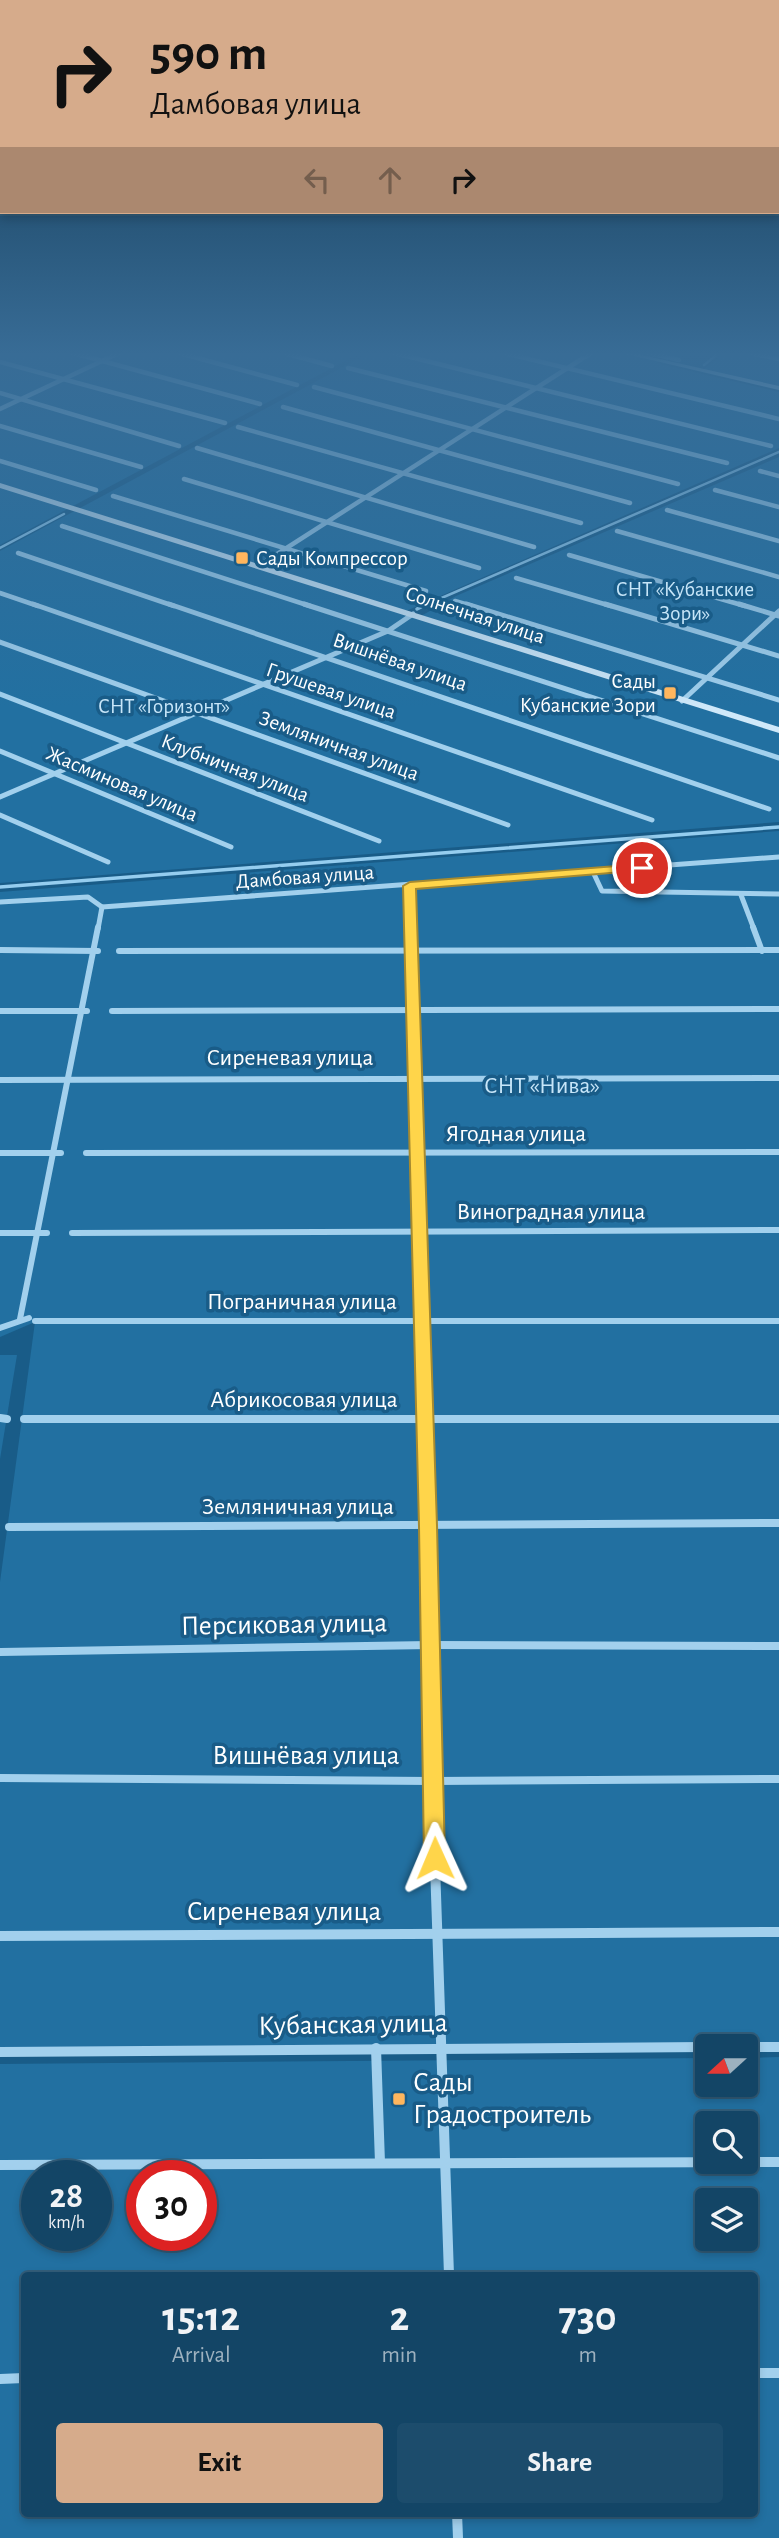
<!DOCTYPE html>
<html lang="en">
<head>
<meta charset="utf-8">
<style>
	:root { --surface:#134566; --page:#1c4c6c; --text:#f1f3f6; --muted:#9db1bf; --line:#325d7a; --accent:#d6ab8b }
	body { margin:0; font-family:"Alegreya Sans",sans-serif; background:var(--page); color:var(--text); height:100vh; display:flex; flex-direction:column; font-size:26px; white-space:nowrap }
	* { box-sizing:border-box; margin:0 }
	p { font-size:23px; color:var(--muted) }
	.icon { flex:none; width:38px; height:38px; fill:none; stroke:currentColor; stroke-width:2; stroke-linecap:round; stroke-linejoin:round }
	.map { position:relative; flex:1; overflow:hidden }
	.side { position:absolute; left:21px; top:2272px; width:737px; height:245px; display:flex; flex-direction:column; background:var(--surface); border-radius:7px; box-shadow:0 4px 10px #0003,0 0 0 2px var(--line) }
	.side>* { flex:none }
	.hud { position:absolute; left:0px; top:0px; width:780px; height:214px; box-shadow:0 4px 10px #0003,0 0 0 2px var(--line); background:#d6ab8b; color:#111; overflow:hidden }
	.needle { width:46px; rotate:249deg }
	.buttons { position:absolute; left:695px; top:2034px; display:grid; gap:14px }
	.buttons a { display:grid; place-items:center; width:63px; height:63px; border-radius:7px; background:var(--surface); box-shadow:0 4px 10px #0003,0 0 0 2px var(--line); font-size:35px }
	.speed { position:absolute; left:21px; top:2160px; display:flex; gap:14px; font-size:35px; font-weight:700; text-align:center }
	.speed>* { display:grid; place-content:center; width:91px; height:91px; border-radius:50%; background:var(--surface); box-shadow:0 4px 10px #0003,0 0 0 2px var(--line); line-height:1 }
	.speed small { font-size:18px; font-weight:400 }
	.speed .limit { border:10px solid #d22; background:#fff; color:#111 }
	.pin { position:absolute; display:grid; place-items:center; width:60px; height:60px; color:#fff; margin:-30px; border:4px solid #fff; border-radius:50%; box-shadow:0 2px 7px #0007 }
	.me { position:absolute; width:77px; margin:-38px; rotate:359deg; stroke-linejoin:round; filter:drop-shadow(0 0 5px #0008) }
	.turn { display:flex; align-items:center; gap:24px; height:147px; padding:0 35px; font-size:32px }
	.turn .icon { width:91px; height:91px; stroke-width:2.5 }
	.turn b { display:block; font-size:49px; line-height:60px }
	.lanes { display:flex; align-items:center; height:66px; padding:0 35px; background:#0003; justify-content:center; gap:35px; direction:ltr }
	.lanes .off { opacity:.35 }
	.eta { display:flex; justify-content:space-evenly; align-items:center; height:119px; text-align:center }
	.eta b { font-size:42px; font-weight:700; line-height:49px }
	.cta { display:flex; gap:14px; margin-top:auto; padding:14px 35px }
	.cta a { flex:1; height:80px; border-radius:7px; background:var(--accent); color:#111; font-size:28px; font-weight:700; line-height:80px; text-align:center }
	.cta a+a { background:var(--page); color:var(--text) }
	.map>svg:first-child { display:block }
	.green { fill:#2270a1; fill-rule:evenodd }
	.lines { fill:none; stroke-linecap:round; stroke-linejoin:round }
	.stream-far1 { stroke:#95cdef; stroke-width:2.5 }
	.stream { stroke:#95cdef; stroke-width:3.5 }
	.street-far4 { stroke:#a2d0ed; stroke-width:4.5 }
	.street-far3 { stroke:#a2d0ed; stroke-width:5 }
	.street-far2 { stroke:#a2d0ed; stroke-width:6 }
	.street-far1 { stroke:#a2d0ed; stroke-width:8 }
	.street { stroke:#a2d0ed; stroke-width:10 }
	.secondary { fill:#cfe8f9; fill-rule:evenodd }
	.route { fill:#ffd54a; stroke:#a68a30; stroke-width:2 }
	.poi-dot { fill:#ffb65e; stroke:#195c88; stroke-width:2.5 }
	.labels { text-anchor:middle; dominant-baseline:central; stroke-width:7; stroke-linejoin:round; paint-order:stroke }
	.far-poi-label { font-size:21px; fill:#fff; stroke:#195c88; text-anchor:start }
	.far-park-label { font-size:21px; fill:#c7e6f9; stroke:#195c88 }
	.far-street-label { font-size:21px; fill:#fff; stroke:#195c88 }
	.street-label { font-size:24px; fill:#fff; stroke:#195c88 }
	.park-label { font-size:24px; fill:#c7e6f9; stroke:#195c88 }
	.near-street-label { font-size:28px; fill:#fff; stroke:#195c88 }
	.near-poi-label { font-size:28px; fill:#fff; stroke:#195c88; text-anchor:start }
</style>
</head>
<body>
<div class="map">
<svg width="779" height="2538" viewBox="0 0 779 2538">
	<rect width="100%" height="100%" fill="#195c88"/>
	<g class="green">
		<path d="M0 353H360L0 545Z"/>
		<path d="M369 353H630L653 358 660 364 779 392V448L406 611 421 616 456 596 779 457V822L0 883V551Z"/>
		<path d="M725 353H779V390L700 372Z"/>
		<path d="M779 831V2047L0 2052V1582L35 1322 0 1337V892Z"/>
		<path d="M0 1355H17L0 1459Z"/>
		<path d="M779 2057V2538H0V2064L707 2058V2084H746V2058ZM707 2123H746V2161H707ZM37 2175H96V2235H37ZM142 2175H201V2235H142ZM707 2200H746V2238H707ZM24 2275H754V2513H24Z"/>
	</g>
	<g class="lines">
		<g class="stream-far1">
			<path d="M704 365 719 353"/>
			<path d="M0 548 64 514"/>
			<path d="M423 606 779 452"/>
		</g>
		<g class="stream">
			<path d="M417 609 427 604"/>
			<path d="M0 887 779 827"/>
		</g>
		<g class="street-far4">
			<path d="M73 353 260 404"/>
			<path d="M179 353 297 385"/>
			<path d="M284 353 332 366"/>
			<path d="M394 353 771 446"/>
			<path d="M504 353 779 419"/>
			<path d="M649 353 679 360"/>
			<path d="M750 353 779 359"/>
			<path d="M0 362 225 423"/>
			<path d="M348 368 727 463"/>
			<path d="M314 387 678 484"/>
			<path d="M0 393 179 446"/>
			<path d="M283 407 630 503"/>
			<path d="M0 409 119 353"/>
			<path d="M0 426 141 467"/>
			<path d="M238 427 581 523"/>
			<path d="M197 448 534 547"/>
			<path d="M0 461 96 490"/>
			<path d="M760 471 779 476"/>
			<path d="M184 479 479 568"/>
			<path d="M715 490 779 507"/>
			<path d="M113 496 426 591"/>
			<path d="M667 510 779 541"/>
			<path d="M62 526 310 606"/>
			<path d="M617 531 779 577"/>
			<path d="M18 553 174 606"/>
			<path d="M569 555 745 606"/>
			<path d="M260 565 591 353"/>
			<path d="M516 578 611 606"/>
			<path d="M0 593 38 606"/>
			<path d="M455 601 472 606"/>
		</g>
		<g class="street-far3">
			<path d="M33 604 652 820"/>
			<path d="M169 604 769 809"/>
			<path d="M304 604 779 758"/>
			<path d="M466 604 779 700"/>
			<path d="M605 604 779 656"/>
			<path d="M739 604 779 616"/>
			<path d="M0 642 508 825"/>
			<path d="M0 694 379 841"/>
			<path d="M682 701 779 611"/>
			<path d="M0 751 231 847"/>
			<path d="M0 797 388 631 413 614"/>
			<path d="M0 815 108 862"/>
			<path d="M593 872 602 891 779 894"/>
			<path d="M410 886 411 929"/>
			<path d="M741 895 754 929"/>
			<path d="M0 902 88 897 102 907 779 857"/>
			<path d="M98 929 102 907"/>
		</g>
		<g class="street-far2">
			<path d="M411 927 423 1341"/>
			<path d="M753 927 762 951"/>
			<path d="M0 950 98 951"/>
			<path d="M119 951 779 950"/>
			<path d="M0 1011H87"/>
			<path d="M112 1011 779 1009"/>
			<path d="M0 1080 779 1078"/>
			<path d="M0 1153H61"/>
			<path d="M86 1153 779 1152"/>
			<path d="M0 1233H47"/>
			<path d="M72 1233 779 1230"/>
			<path d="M20 1319 98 927"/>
			<path d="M35 1321H779"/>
			<path d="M0 1328 29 1318"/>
		</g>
		<g class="street-far1">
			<path d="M423 1339 436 1867"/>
			<path d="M0 1418 7 1419"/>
			<path d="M24 1419H779"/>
			<path d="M9 1527 779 1523"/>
			<path d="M0 1652 430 1645 779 1646"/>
			<path d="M0 1778 433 1781 779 1779"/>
		</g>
		<g class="street">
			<path d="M435 1865 449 2275"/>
			<path d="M0 1936 779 1932"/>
			<path d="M746 2047H779"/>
			<path d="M376 2048 380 2163"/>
			<path d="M0 2052 707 2047"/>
			<path d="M0 2165 779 2162"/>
			<path d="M754 2373H779"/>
			<path d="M0 2379 24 2378"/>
			<path d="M457 2513 458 2538"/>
		</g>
		<g class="secondary">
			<path d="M622 353H633L779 386V390Z"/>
			<path d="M0 483 779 727V733L0 488Z"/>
		</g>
	</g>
	<linearGradient id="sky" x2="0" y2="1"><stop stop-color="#0e334b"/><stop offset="0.5" stop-color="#386c96"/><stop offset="1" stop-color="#386c96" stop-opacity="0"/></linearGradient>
	<rect width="779" height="708" fill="url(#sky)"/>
	<path class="route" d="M642 864 648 868 646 870 416 889 437 1526 445 1858 442 1865 435 1868 427 1865 424 1858 419 1526 403 886 410 882Z"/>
	<g class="poi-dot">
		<rect x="235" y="551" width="14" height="14" rx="3.5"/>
		<rect x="663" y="686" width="14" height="14" rx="3.5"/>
		<rect x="392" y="2092" width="14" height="14" rx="3.5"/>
	</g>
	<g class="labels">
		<g class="far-poi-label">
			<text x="256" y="558">Сады Компрессор</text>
			<text x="656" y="681" text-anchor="end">Сады<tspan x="656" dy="24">Кубанские Зори</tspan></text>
		</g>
		<g class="far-park-label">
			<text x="685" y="589">СНТ «Кубанские<tspan x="685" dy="24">Зори»</tspan></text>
			<text x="164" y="706">СНТ «Горизонт»</text>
		</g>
		<g class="far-street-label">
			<text transform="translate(475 615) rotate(18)">Солнечная улица</text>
			<text transform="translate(400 662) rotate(19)">Вишнёвая улица</text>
			<text transform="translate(331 691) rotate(19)">Грушевая улица</text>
			<text transform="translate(339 746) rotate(20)">Земляничная улица</text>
			<text transform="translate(235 768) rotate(21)">Клубничная улица</text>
			<text transform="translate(122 784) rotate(23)">Жасминовая улица</text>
			<text transform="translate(305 877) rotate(-4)">Дамбовая улица</text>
		</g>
		<g class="street-label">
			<text x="290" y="1058">Сиреневая улица</text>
			<text x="516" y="1134">Ягодная улица</text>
			<text x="551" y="1212">Виноградная улица</text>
			<text x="302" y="1302">Пограничная улица</text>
			<text x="304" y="1400">Абрикосовая улица</text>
			<text x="298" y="1507">Земляничная улица</text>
		</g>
		<g class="park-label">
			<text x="542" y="1086">СНТ «Нива»</text>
		</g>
		<g class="near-street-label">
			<text transform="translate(284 1625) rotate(-1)">Персиковая улица</text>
			<text x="306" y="1756">Вишнёвая улица</text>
			<text x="284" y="1912">Сиреневая улица</text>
			<text transform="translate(353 2025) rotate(-1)">Кубанская улица</text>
		</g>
		<g class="near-poi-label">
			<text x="413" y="2083">Сады<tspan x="413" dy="32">Градостроитель</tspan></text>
		</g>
	</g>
</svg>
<div class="buttons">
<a><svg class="needle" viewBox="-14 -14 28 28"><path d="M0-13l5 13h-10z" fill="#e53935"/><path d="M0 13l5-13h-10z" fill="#9db1bf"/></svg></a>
<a><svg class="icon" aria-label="search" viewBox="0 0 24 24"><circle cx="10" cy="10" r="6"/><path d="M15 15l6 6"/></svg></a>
<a><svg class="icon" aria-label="layers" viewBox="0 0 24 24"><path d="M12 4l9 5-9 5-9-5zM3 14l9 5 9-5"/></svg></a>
</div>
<div class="speed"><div>28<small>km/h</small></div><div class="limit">30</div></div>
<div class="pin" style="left:642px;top:868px;background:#d93025"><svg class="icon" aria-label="arrive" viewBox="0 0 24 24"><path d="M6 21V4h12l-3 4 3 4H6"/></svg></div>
<svg class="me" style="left:435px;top:1858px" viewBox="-20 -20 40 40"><path d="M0-17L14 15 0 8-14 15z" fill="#ffd54a" stroke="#fff" stroke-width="4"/></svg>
<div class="hud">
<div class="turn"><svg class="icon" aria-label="right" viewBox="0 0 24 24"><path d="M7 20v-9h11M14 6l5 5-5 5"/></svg><div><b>590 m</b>Дамбовая улица</div></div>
<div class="lanes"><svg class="icon off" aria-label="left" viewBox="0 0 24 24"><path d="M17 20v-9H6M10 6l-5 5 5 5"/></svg><svg class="icon off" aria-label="ahead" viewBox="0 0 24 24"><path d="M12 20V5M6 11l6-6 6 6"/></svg><svg class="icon" aria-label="right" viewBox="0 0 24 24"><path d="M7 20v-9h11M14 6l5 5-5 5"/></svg></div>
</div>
<section class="side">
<div class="eta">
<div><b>15:12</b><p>Arrival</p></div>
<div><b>2</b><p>min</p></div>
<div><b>730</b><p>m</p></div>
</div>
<div class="cta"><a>Exit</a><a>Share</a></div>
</section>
</div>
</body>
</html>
